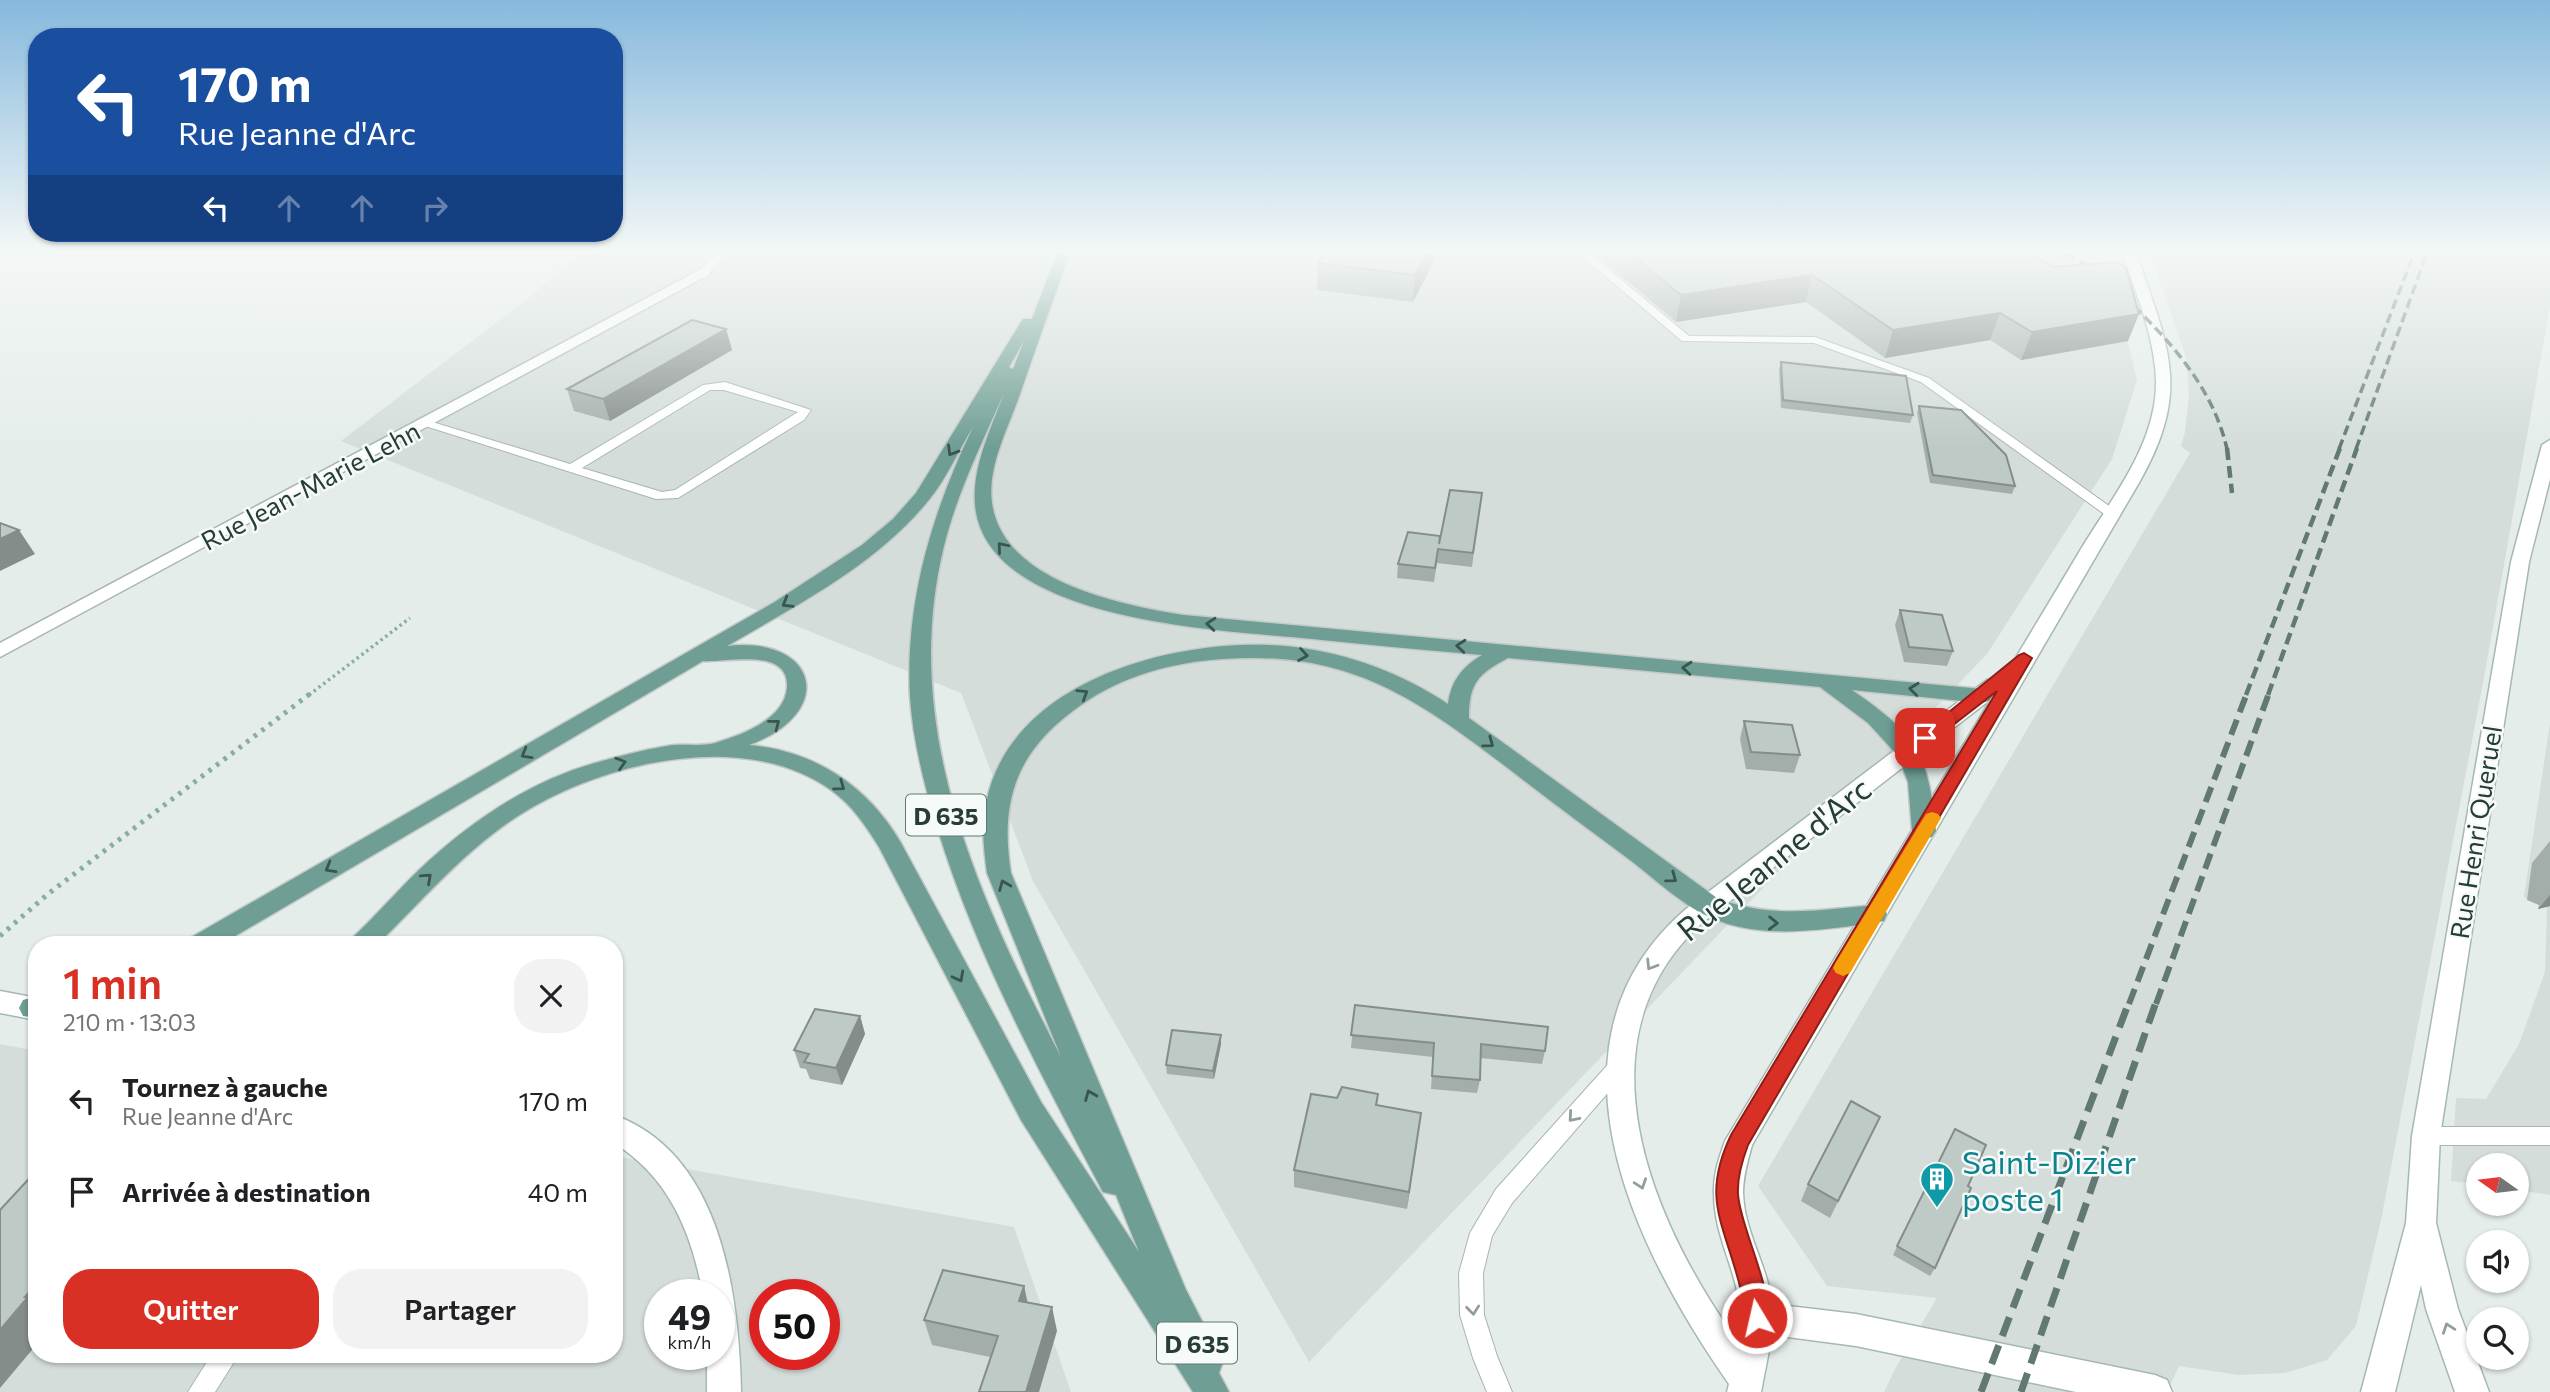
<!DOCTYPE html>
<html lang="fr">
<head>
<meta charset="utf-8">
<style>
	:root { --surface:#fff; --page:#f2f2f2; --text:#202124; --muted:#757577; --accent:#d93025 }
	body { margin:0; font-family:Commissioner,sans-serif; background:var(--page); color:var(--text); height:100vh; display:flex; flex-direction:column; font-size:26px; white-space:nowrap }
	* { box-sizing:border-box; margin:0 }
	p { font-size:23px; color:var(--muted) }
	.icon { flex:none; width:38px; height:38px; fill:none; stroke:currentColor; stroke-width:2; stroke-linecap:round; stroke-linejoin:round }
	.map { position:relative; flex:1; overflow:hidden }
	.details { position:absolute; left:28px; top:936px; width:595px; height:427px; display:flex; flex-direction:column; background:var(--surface); border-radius:28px; box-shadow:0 2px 5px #0004 }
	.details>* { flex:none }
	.banner { position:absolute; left:28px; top:28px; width:595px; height:214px; border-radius:28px; box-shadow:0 2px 5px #0004; background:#1a4fa0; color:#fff; overflow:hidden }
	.needle { width:46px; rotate:284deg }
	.fabs { position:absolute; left:2466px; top:1153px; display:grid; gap:14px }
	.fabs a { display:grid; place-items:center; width:63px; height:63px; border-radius:50%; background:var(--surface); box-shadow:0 2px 5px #0004; font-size:35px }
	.speed { position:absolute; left:644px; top:1279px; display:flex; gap:14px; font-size:35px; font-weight:700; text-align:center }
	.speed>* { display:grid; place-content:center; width:91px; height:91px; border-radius:50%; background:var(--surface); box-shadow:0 2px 5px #0004; line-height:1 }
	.speed small { font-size:18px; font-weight:400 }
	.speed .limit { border:10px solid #d22; background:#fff; color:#111 }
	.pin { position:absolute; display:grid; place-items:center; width:60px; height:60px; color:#fff; margin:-30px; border-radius:14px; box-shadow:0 4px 10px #0006 }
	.me { position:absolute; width:77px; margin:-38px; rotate:351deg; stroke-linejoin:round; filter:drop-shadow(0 0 5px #0008) }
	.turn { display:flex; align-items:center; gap:24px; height:147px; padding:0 35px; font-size:32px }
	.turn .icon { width:91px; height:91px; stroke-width:2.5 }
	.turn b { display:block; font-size:49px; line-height:60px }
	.lanes { display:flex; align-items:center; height:66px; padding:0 35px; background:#0003; justify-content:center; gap:35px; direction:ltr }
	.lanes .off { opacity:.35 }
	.round { display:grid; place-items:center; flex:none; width:74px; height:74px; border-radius:28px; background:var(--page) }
	.overview { display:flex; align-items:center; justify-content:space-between; height:119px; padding:0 35px }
	h1 { font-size:42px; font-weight:600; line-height:52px; color:var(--accent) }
	.action { display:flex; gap:14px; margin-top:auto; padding:14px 35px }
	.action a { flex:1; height:80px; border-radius:28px; background:var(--accent); color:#fff; font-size:28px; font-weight:600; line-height:80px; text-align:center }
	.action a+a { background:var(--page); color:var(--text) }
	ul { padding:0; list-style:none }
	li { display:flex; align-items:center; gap:21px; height:91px; padding:0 35px }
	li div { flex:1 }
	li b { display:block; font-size:26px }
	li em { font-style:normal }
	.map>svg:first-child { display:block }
	.built { fill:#d4ddd9; fill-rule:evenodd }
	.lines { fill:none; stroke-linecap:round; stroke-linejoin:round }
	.lane-casing { stroke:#a8b5b1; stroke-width:2 }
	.street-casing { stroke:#a8b5b1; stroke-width:3 }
	.secondary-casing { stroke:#a5b8b2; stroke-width:3 }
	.primary-casing { stroke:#c2c9c7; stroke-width:3 }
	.path-far1 { stroke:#89ada3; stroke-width:3.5; stroke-dasharray:2.5 3.5; stroke-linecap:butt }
	.path { stroke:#89ada3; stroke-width:5; stroke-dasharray:3.5 6; stroke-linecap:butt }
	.lane { fill:#fff; fill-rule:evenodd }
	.street { fill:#fff; fill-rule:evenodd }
	.secondary { fill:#fff; fill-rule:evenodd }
	.primary { fill:#6e9e94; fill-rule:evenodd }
	.rail-far3 { stroke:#617873; stroke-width:3.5; stroke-dasharray:10 5; stroke-linecap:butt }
	.rail-far2 { stroke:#617873; stroke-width:4.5; stroke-dasharray:12 6; stroke-linecap:butt }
	.rail-far1 { stroke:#617873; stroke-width:6; stroke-dasharray:16 8; stroke-linecap:butt }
	.rail { stroke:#617873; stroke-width:7; stroke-dasharray:20 10; stroke-linecap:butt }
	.wall { fill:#a3aeaa }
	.shaded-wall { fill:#858d8b }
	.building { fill:#becac6; stroke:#858d8b; stroke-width:2 }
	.oneway { stroke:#38554f }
	.oneway2 { stroke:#929e9c }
	.route { fill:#d93025; stroke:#8d1f18; stroke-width:2 }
	.slow { fill:#f59e0b }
	.labels { text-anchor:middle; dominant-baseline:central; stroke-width:5; stroke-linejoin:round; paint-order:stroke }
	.shield { fill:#f6faf8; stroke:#647672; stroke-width:2 }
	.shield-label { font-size:24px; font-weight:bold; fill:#263d38 }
	.street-label { font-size:26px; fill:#263d38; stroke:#f6faf8 }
	.near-street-label { font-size:32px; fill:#263d38; stroke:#f6faf8 }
	.near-culture-label { font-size:32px; fill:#0d838f; stroke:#f6faf8; text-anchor:start }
</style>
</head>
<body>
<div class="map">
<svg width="2550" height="1392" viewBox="0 0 2550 1392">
	<rect width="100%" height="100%" fill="#e5edea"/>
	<g class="built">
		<path d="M579 253H2106L2137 380 2112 459 1987 654 1309 1362 1033 881 961 693 341 441 531 296Z"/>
		<path d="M2150 253H2550V306L2483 683 2381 1220 2356 1326 2327 1360 2285 1373 2239 1375 2179 1366 2167 1392H1884L1896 1367 1937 1298 1827 1286 1758 1186 2190 453 2181 446 2185 432 2189 395 2187 360Z"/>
		<path d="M2550 723V1195L2517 1190 2516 1166H2478V1184L2451 1181 2456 1098 2486 1099 2519 1044 2545 972 2547 908 2524 897Z"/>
		<path d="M0 1044 37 1051V1354H614V1156L1014 1227 1071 1392H0ZM660 1295H719V1354H660ZM765 1295H824V1354H765Z"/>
	</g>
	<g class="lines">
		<g class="lane-casing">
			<g id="lane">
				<path d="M1578 253H1589L1689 336 1815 337 1929 378 2119 513 2112 517 2107 516 1921 382 1814 343 1682 341Z"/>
				<path d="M715 254 724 256 705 278H697V274Z"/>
				<path d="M725 382 811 410 804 420 678 498 656 499 419 424 421 421H429L570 464 703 385ZM710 390H724L798 412 675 490 662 492 582 468Z"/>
				<path d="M1619 1057 1626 1060 1629 1066 1626 1072 1512 1203 1492 1236 1483 1273 1484 1315 1497 1356 1512 1392H1487L1473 1358 1460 1315 1459 1273 1470 1233 1496 1189 1612 1060Z"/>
				<path d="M2426 1127H2550V1145H2426L2418 1143 2415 1136 2418 1129Z"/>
				<path d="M212 1354H239L215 1392H188Z"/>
			</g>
		</g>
		<g class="street-casing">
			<path id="street" d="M705 267 710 268V274L0 657V643Z"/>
		</g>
		<g class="secondary-casing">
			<g id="secondary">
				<path d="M2123 253H2136C2168 346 2192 389 2140 481L1752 1145C1748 1160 1743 1176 1743 1193 1744 1232 1768 1266 1772 1304L1856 1314 2155 1375 2167 1380 2172 1392H2076L1856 1346 1772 1335 1761 1392H1727L1729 1384C1634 1248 1532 1042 1686 909L1987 680 1994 678 2002 681C2028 637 2055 593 2081 549 2112 498 2157 443 2156 381 2155 337 2136 295 2123 253ZM1991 699 1725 1141C1719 1158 1713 1175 1714 1194 1714 1247 1749 1283 1738 1342 1652 1223 1573 1039 1703 922Z"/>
				<path d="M2550 440V479L2529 562 2440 1136 2436 1223 2458 1309 2489 1392H2455L2426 1309 2421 1285 2395 1392H2361L2406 1223 2412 1136 2511 562 2542 445Z"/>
				<path d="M0 991 37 998V1020L0 1013Z"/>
				<path d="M614 1115C722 1154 739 1295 741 1392H707V1354H719V1295H703C692 1233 669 1177 614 1143Z"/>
			</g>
		</g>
		<g class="primary-casing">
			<g id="primary">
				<path d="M1057 253H1067L1069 256C1052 303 1035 350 1019 397 1011 420 999 444 994 468 970 574 1109 603 1184 615L1982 689 1989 691 1993 696 1989 701 1982 703 1852 690C1917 735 1928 753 1936 831L1932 837 1924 839 1916 837 1912 831 1908 782 1898 756 1868 723 1820 687 1508 658C1478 674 1469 683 1469 718L1717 898C1769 919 1820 910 1875 905L1884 907 1887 914 1884 921 1875 923C1817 930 1754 942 1699 912 1675 898 1652 877 1630 860 1591 831 1551 802 1513 772 1417 699 1350 650 1223 659 1173 662 1122 676 1081 705 1018 749 999 798 1011 873L1186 1290 1223 1362 1219 1373 1229 1392H1193L1021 1120 879 847C866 826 852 805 831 790 744 728 602 762 518 816 464 851 423 900 377 945H348L352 938C376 916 396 892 419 870 470 822 528 782 595 763 619 756 643 750 667 746 682 743 701 747 715 743 741 735 784 720 787 688 790 646 725 663 703 661L220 945H186L190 938 773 603 862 545 893 519 916 493 1021 322 1023 319H1032ZM1024 341 1013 369 1009 367ZM1004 393C991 429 972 466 975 505 986 621 1217 630 1302 638 1362 644 1422 650 1482 655 1462 667 1451 681 1448 704 1401 673 1350 654 1295 647 1186 634 1009 677 986 804 981 828 984 850 987 873L1061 1057C979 899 899 728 944 546 957 493 982 443 1004 393ZM973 427C932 513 905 601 910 697 913 741 924 784 937 827 976 955 1041 1074 1103 1192L1116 1195 1139 1252 1041 1102 901 843C868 786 815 751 749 745 837 713 819 636 727 646 797 605 876 565 928 501 946 480 958 451 973 427Z"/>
				<path d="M37 996V1018L23 1016 19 1008 23 1000Z"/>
			</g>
		</g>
		<path class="path-far1" d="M309 695 410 618"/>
		<path class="path" d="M0 936 48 894 311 693"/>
		<use href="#lane" class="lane"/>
		<use href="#street" class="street"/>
		<use href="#secondary" class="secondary"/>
		<use href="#primary" class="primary"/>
		<g class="rail-far3">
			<path d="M2067 253 2099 274"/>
			<path d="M2123 296C2168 338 2213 387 2227 449"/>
			<path d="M2339 449 2414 253"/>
			<path d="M2356 449 2427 253"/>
		</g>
		<g class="rail-far2">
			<path d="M2227 448 2232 493"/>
			<path d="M2246 695 2340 448"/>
			<path d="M2268 695 2357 448"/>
		</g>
		<g class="rail-far1">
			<path d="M2129 1004 2247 693"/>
			<path d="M2156 1004 2269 693"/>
		</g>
		<g class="rail">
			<path d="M1981 1392 2129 1002"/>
			<path d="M2021 1392 2156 1002"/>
		</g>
	</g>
	<g class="wall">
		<path d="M1324 253H1438L1413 302 1317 290 1318 263Z"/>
		<path d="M1594 253H2028L2128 341 2021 360 1990 340 1885 358 1806 302 1676 322Z"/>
		<path d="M726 329 732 350 610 421 574 411 567 389Z"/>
		<path d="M1781 362 1913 415 1910 423 1781 408 1779 370Z"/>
		<path d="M1919 406 2015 486 2012 494 1930 483 1917 413Z"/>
		<path d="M1482 493 1472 567 1437 563 1434 582 1397 578 1398 564 1440 536Z"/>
		<path d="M1900 610 1953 651 1947 666 1904 662 1895 625Z"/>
		<path d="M1744 721 1800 755 1794 773 1746 769 1740 739Z"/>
		<path d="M2550 841V906L2538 909 2539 905 2527 900 2532 863Z"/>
		<path d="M1355 1005 1545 1051 1542 1064 1480 1058V1080L1477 1093 1431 1089 1433 1057 1351 1048Z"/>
		<path d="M860 1016 865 1034 842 1085 810 1079 806 1069 800 1068 794 1050Z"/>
		<path d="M1221 1035V1044L1214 1079 1167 1074 1166 1065Z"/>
		<path d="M1378 1094 1377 1106 1421 1113 1407 1209 1294 1187V1170L1337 1098Z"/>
		<path d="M1880 1117 1830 1218 1801 1201 1808 1184Z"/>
		<path d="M1955 1129 1968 1186 1935 1268 1930 1276 1893 1255Z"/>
		<path d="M1024 1286 1028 1303 1057 1331 990 1357 932 1345 924 1320Z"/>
	</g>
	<g class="shaded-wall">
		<path d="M1426 253H1438L1413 302 1415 275Z"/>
		<path d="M1812 275 1806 302 1676 322 1681 295Z"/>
		<path d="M2000 313 1990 340 1885 358 1893 330Z"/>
		<path d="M2139 314 2128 341 2021 360 2032 332Z"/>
		<path d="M726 329 732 350 610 421 603 399Z"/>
		<path d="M19 530 35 554 0 571V539Z"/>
		<path d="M2550 895V906L2538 909Z"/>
		<path d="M860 1016 865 1034 842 1085 836 1068Z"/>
		<path d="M1221 1035V1044L1214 1079 1213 1071Z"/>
		<path d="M1421 1113 1419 1131 1407 1209 1409 1192Z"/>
		<path d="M37 1283V1344L0 1388V1330Z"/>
		<path d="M1024 1286 1029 1311 1019 1301Z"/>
		<path d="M1052 1307 1057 1331 1039 1392H1026Z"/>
	</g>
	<g class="building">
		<path d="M1324 253H1426L1415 275 1318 263Z"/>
		<path d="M1629 253H2028L2053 267 2117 262 2126 268 2139 314 2032 332 2000 313 1893 330 1812 275 1681 295Z"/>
		<path d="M692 320 726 329 603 399 567 389Z"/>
		<path d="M1781 362 1906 376 1913 415 1783 400Z"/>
		<path d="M1919 406 1961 410 2006 455 2015 486 1933 475Z"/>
		<path d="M1450 490 1482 493 1473 553 1438 549 1435 568 1398 564 1408 532 1440 536 1439 544Z"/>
		<path d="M0 523 19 530 0 539Z"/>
		<path d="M1900 610 1942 615 1953 651 1909 647Z"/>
		<path d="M1744 721 1792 725 1800 755 1751 752Z"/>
		<path d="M1355 1005 1548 1027 1545 1051 1481 1044 1480 1080 1432 1076 1434 1043 1351 1035Z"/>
		<path d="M815 1009 860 1016 836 1068 804 1062 809 1054 794 1050Z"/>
		<path d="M1172 1030 1221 1035 1213 1071 1166 1065Z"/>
		<path d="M1342 1087 1378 1094 1376 1105 1421 1113 1409 1192 1294 1170 1311 1094 1337 1098Z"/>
		<path d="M1851 1101 1880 1117 1838 1201 1808 1184Z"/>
		<path d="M1955 1129 1986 1145 1968 1186 1971 1188 1935 1268 1897 1246Z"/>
		<path d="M37 1170V1283L25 1297H28L0 1330V1210Z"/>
		<path d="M943 1270 1024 1286 1019 1301 1052 1307 1026 1392H979L998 1336 924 1320Z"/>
	</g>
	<defs><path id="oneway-chevron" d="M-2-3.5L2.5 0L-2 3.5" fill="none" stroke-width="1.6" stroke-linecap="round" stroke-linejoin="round" transform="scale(1.75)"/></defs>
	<g class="oneway">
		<use href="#oneway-chevron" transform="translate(952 451) rotate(121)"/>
		<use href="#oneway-chevron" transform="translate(1002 547) rotate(-130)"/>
		<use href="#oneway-chevron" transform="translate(787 603) rotate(149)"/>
		<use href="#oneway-chevron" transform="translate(1211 624) rotate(-175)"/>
		<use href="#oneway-chevron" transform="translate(1461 646) rotate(-175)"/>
		<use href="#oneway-chevron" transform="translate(1303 655) rotate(9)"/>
		<use href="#oneway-chevron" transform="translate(1687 668) rotate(-175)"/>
		<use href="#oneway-chevron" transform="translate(1914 689) rotate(-174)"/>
		<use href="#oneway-chevron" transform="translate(1083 694) rotate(-32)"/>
		<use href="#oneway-chevron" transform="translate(775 724) rotate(-38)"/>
		<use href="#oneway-chevron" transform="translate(1489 743) rotate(36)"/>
		<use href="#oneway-chevron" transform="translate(526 754) rotate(150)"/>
		<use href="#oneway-chevron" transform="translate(621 763) rotate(-17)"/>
		<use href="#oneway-chevron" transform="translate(840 786) rotate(36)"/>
		<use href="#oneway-chevron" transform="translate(330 868) rotate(150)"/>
		<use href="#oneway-chevron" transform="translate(427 878) rotate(-42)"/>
		<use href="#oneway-chevron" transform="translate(1672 878) rotate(36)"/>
		<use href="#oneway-chevron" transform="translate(1004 885) rotate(-112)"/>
		<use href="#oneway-chevron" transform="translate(1773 923) rotate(1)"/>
		<use href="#oneway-chevron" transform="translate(959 977) rotate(62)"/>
		<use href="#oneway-chevron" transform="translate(1090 1095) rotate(-112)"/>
	</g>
	<g class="oneway2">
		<use href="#oneway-chevron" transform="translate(1651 965) rotate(122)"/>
		<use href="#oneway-chevron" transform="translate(1573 1117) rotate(131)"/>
		<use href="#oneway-chevron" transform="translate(1641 1184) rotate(71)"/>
		<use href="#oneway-chevron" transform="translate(1473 1310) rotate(84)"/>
		<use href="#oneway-chevron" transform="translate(2448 1328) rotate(-109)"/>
	</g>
	<linearGradient id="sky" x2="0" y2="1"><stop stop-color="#86b9dd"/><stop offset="0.56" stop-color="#f3f7f6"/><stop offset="1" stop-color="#f3f7f6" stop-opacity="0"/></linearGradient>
	<rect width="2550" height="448" fill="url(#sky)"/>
	<path class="route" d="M2024 653 2032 658 1748 1145C1742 1161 1737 1177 1738 1194 1740 1229 1778 1297 1765 1327L1757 1330 1748 1327C1742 1312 1743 1295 1738 1279 1722 1220 1702 1196 1731 1135L1997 691 1931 742 1925 744 1917 738 2019 655Z"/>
	<path class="slow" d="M1932 812 1938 814 1941 818 1850 973 1843 976 1836 973 1833 968 1836 962 1926 814Z"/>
	<defs>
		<g id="building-pin" transform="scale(1.75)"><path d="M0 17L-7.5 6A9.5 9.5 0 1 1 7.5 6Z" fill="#0f9aa8" stroke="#f6faf8"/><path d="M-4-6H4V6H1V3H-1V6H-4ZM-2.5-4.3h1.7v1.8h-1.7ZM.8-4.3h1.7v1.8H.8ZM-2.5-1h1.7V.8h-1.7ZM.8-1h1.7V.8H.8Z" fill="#fff"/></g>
	</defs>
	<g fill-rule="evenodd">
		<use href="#building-pin" x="1937" y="1179"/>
	</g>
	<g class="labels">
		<g class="shield">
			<rect x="906" y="794.5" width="80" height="41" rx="5"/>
			<rect x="1157" y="1322.5" width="80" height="41" rx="5"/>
		</g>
		<g class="shield-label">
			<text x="946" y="815">D 635</text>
			<text x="1197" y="1343">D 635</text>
		</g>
		<g class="street-label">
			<text transform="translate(310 485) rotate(-28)">Rue Jean-Marie Lehn</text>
			<text transform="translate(2475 832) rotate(-81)">Rue Henri Queruel</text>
		</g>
		<g class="near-street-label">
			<text transform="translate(1773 858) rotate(-39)">Rue Jeanne d'Arc</text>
		</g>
		<g class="near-culture-label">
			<text x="1962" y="1161">Saint-Dizier<tspan x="1962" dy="37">poste 1</tspan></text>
		</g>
	</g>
</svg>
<div class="fabs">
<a><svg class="needle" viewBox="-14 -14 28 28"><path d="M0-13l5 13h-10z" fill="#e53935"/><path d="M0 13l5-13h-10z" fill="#757577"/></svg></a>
<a><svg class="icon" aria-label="sound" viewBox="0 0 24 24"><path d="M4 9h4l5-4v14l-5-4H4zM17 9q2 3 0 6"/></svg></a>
<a><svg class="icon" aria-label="search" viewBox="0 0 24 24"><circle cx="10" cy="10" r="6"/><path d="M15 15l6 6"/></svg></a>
</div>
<div class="speed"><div>49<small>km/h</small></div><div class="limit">50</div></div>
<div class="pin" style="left:1925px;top:738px;background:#d93025"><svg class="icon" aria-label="arrive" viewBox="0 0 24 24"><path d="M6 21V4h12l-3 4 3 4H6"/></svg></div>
<svg class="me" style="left:1757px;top:1318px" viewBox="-20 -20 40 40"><circle r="17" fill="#d93025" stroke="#fff" stroke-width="3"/><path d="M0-11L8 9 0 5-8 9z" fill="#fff"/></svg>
<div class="banner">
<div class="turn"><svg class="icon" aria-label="left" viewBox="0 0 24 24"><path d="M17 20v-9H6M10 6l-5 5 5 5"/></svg><div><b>170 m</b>Rue Jeanne d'Arc</div></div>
<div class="lanes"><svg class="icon" aria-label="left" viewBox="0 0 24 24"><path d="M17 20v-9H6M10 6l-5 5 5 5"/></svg><svg class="icon off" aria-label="ahead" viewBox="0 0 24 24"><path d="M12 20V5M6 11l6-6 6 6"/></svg><svg class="icon off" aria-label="ahead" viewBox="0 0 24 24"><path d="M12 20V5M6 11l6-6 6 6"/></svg><svg class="icon off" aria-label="right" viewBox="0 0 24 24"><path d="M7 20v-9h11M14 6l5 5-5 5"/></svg></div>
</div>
<section class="details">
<div class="overview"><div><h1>1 min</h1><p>210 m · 13:03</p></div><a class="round"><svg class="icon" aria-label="close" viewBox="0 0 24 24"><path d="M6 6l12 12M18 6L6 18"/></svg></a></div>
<ul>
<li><svg class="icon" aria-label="left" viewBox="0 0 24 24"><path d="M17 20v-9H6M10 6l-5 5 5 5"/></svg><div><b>Tournez à gauche</b><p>Rue Jeanne d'Arc</p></div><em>170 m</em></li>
<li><svg class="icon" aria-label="arrive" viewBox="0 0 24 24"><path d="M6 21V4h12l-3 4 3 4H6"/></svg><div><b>Arrivée à destination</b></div><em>40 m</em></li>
</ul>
<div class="action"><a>Quitter</a><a>Partager</a></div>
</section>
</div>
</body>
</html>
